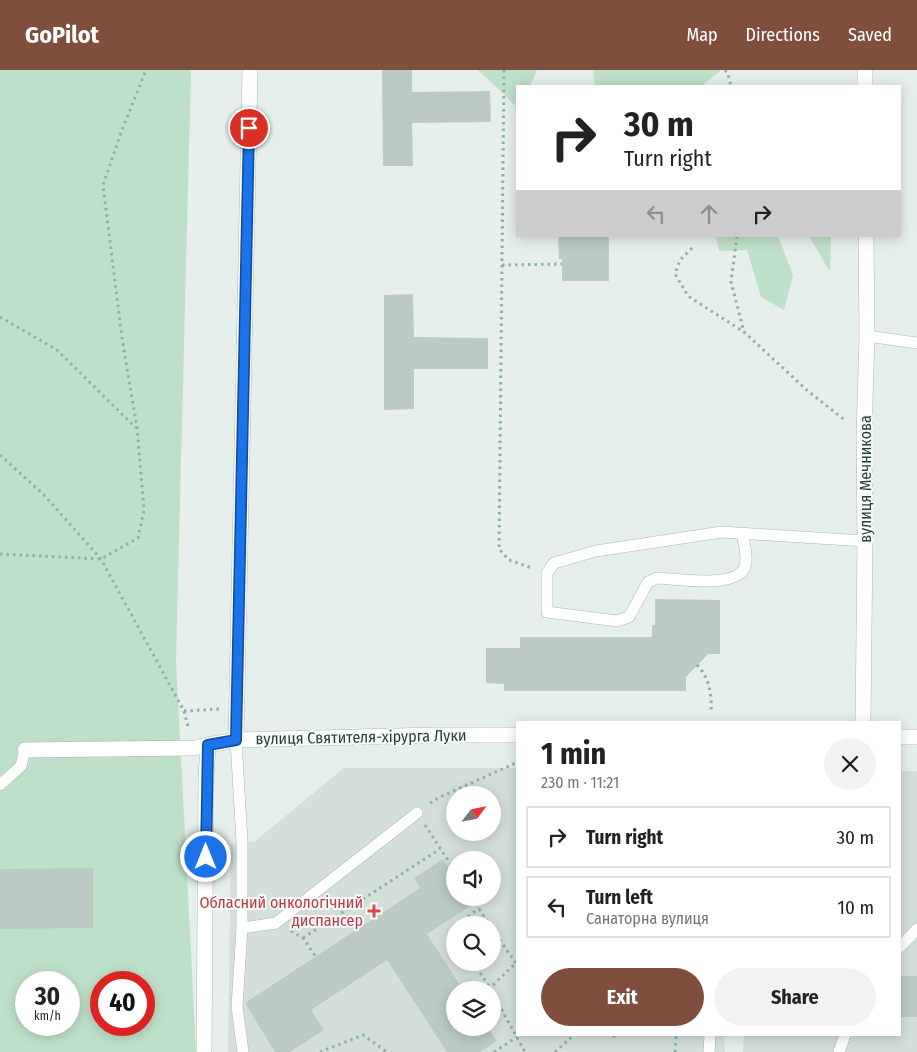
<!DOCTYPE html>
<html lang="en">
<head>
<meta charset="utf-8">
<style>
	:root { --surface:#fff; --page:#f2f2f2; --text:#222; --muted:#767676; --line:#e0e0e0; --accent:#804e3d }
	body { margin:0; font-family:"Fira Sans Condensed",sans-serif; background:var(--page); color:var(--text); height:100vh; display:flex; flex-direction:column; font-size:19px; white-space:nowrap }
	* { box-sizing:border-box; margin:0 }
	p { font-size:16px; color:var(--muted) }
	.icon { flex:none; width:28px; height:28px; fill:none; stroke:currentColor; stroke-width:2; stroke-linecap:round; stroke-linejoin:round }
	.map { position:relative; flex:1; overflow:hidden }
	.side { position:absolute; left:516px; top:651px; width:385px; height:315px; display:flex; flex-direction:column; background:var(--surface); border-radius:0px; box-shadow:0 2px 12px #0003 }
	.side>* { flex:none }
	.guide { position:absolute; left:516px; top:15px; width:385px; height:152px; border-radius:0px; box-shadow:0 2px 12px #0003; background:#fff; color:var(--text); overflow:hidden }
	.needle { width:32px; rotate:58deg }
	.buttons { position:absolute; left:446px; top:716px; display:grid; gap:10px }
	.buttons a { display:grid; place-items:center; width:55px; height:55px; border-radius:50%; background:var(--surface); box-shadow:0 2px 12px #0003; font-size:25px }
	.speed { position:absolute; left:15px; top:901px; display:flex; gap:10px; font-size:25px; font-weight:700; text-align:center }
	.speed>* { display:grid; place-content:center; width:65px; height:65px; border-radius:50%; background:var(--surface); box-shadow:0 2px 12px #0003; line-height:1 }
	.speed small { font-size:12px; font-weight:400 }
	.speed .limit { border:8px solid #d22; background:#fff; color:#111 }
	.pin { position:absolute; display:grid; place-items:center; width:42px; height:42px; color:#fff; margin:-21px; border:2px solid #fff; border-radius:50%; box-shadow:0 1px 5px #0007 }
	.me { position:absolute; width:55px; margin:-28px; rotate:0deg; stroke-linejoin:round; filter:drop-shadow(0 0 4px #0008) }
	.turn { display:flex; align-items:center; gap:18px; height:105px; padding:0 25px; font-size:22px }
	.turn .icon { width:65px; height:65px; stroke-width:2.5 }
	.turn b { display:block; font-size:35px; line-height:42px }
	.lanes { display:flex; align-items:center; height:48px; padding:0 25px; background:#0003; justify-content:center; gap:25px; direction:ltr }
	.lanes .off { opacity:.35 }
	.round { display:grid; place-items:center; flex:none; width:52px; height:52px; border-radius:26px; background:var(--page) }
	.summary { display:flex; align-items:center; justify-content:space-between; height:85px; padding:0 25px }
	h1 { font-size:30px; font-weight:700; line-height:38px }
	.button { display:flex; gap:10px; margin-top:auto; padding:10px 25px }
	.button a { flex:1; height:58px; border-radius:30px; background:var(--accent); color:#fff; font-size:20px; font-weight:700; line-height:58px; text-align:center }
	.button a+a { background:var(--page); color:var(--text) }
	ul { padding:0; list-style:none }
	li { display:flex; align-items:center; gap:15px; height:62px; margin:0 10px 8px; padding:0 15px; border:2px solid var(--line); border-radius:0px }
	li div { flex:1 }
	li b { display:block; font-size:19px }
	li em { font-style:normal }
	header { display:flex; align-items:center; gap:30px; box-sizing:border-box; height:70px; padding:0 25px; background:var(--accent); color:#fff }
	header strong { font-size:24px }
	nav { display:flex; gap:28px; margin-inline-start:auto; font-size:18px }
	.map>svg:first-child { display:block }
	.built { fill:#d4dfda; fill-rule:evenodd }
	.green { fill:#bfe0c8; fill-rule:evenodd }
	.building { fill:#bbcac4 }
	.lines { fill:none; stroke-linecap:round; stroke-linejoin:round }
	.lane-casing { stroke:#a8b8b2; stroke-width:12 }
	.street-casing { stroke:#a8b8b2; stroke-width:16 }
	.secondary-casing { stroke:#a4bbb3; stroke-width:16 }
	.path { stroke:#86b3a5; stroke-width:3; stroke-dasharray:2.5 4; stroke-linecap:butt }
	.lane { stroke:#fff; stroke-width:11 }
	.street { stroke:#fff; stroke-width:15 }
	.secondary { stroke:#fff; stroke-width:15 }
	.route-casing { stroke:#114b97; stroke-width:12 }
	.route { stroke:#1a73e8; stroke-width:9 }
	.health-dot { fill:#e0444e; stroke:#f7fbf9; stroke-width:2 }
	.labels { text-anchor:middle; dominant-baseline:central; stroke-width:4; stroke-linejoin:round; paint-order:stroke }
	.street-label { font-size:16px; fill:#24423a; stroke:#f7fbf9 }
	.health-label { font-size:16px; fill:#be3a42; stroke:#f7fbf9; text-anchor:end }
</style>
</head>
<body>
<header>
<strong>GoPilot</strong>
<nav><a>Map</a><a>Directions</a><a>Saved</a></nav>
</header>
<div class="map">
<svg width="917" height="982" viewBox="0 0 917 982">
	<rect width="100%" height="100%" fill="#e6efeb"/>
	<g class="built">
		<path d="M344 698H517L518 965H724L725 982H228L231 774 255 771ZM455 725H492V762H455ZM455 790H492V828H455ZM455 855H492V892H455ZM455 920H492V958H455Z"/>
		<path d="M900 701H917V982H743L744 965H900Z"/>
	</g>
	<g class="green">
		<path d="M0 0H191L176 589 196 982H0ZM26 912H69V955H26ZM101 912H144V955H101Z"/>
		<path d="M478 0H537L530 16H518L517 37Z"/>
		<path d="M593 0H721L702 16H595Z"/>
		<path d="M716 166H778L793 205 784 240 761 227 747 180 719 181Z"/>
		<path d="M809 166H831L830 202Z"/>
	</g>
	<g class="building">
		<path d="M382 0H412V22L490 21 491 52 412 53 413 96H383Z"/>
		<path d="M558 166H609V211H562V189H559Z"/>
		<path d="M413 224 414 267 488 268V299H414V339L384 340V225Z"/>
		<path d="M655 529 720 530V584H708L686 607V621H504V614L486 613V578H520V567H652V555H655Z"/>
		<path d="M443 789 455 807V828H483L427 864 463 920H455V958H488L497 971 480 982H447L387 890 311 940 324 960 290 982H275L245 933 420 818 414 808Z"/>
		<path d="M93 798V858L0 859V799Z"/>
		<rect x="900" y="906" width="17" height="41"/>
	</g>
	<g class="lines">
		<g class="lane-casing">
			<g id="lane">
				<path d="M867 266 917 273"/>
				<path d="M742 464C744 474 749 489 744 499 733 518 677 509 657 508L648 512 629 547 617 551 547 542V503L554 493 596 481 722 462 865 471"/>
				<path d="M236 670 242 772V858L237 937 243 982"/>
				<path d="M0 715 21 696 25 680"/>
				<path d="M242 858 276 853 417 743"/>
				<path d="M900 877 917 859"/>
				<path d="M709 982 710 965"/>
				<path d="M839 982 845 965"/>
			</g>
		</g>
		<g class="street-casing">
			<g id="street">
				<path d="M865 0V16"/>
				<path d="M863 652 865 471 864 365 867 266 866 166"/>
				<path d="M236 670 250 0"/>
				<path d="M25 680 194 678 208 675"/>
			</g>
		</g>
		<g class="secondary-casing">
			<g id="secondary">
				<path d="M900 667H917"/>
				<path d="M204 982 206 709 208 675 236 670 435 665H518"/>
			</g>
		</g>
		<g class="path">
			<path d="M504 0 499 479 509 490 532 498"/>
			<path d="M725 0 728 4 731 16"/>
			<path d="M737 166 731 212 744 262"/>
			<path d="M692 178 680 190 675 204 688 226 744 262 809 322 846 351"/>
			<path d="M502 195 562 194"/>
			<path d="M0 247 57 280 136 358"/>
			<path d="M0 385 44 425 101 489 184 641 189 660"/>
			<path d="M0 484 101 489 138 468 144 440 137 358 122 268 103 115 122 60 146 0"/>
			<path d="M697 595C710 608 712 626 711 643"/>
			<path d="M184 641 219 639"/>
			<path d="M430 733 440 727 518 692"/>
			<path d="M425 755 455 801"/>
			<path d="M472 828 490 855"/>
			<path d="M458 855 479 838"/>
			<path d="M455 858 452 860 455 865"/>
			<path d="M492 859 518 896"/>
			<path d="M291 861 303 868 316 887"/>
			<path d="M303 868 440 779"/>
			<path d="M473 892 490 918"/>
			<path d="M491 920 490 918 518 891"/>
			<path d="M492 922 525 982"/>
			<path d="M614 965V968"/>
			<path d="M320 982 363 965 387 982"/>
			<path d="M494 982 517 967"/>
			<path d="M555 982 574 965"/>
			<path d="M675 982 676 965"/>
		</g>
		<use href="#lane" class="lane"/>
		<use href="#street" class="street"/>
		<use href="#secondary" class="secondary"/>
	</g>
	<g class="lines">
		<g class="route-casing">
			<path id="route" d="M206 787 208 675 236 670 249 58"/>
		</g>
		<use href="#route" class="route"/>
	</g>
	<path class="health-dot" d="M371.5 833.5h5v5h5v5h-5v5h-5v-5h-5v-5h5z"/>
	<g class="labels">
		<g class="street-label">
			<text transform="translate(865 409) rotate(-90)">вулиця Мечникова</text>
			<text transform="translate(361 667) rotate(-1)">вулиця Святителя-хірурга Луки</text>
		</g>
		<g class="health-label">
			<text x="363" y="832">Обласний онкологічний<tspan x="363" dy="18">диспансер</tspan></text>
		</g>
	</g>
</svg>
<div class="buttons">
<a><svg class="needle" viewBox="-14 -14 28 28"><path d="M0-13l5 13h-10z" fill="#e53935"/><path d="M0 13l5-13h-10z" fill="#767676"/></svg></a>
<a><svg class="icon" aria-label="sound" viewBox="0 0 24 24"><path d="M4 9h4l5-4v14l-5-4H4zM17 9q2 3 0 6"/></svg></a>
<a><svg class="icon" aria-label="search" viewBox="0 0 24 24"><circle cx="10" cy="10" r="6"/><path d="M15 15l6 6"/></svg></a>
<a><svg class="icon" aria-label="layers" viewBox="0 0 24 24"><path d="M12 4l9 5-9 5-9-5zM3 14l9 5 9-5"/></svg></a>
</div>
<div class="speed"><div>30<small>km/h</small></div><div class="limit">40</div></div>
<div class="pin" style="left:249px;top:58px;background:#d93025"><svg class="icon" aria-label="arrive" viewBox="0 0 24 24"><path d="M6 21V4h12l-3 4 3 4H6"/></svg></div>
<svg class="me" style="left:206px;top:787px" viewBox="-20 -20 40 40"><circle r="17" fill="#1a73e8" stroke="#fff" stroke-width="3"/><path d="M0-11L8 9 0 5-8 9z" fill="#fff"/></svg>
<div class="guide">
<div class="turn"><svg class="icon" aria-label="right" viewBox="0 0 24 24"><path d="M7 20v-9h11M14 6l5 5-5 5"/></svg><div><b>30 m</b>Turn right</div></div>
<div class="lanes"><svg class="icon off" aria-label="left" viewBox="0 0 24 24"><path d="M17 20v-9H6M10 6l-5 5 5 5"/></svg><svg class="icon off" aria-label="ahead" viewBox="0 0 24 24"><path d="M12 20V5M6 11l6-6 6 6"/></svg><svg class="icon" aria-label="right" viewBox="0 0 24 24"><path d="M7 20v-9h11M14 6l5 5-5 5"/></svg></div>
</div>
<section class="side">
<div class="summary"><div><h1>1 min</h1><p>230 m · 11:21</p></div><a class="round"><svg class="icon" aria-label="close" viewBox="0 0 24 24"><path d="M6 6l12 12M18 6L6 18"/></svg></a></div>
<ul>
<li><svg class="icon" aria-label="right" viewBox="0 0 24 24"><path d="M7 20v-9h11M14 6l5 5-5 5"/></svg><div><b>Turn right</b></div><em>30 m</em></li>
<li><svg class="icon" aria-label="left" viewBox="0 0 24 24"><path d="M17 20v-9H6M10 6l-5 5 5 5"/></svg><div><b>Turn left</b><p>Санаторна вулиця</p></div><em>10 m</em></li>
</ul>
<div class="button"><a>Exit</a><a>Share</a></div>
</section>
</div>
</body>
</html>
